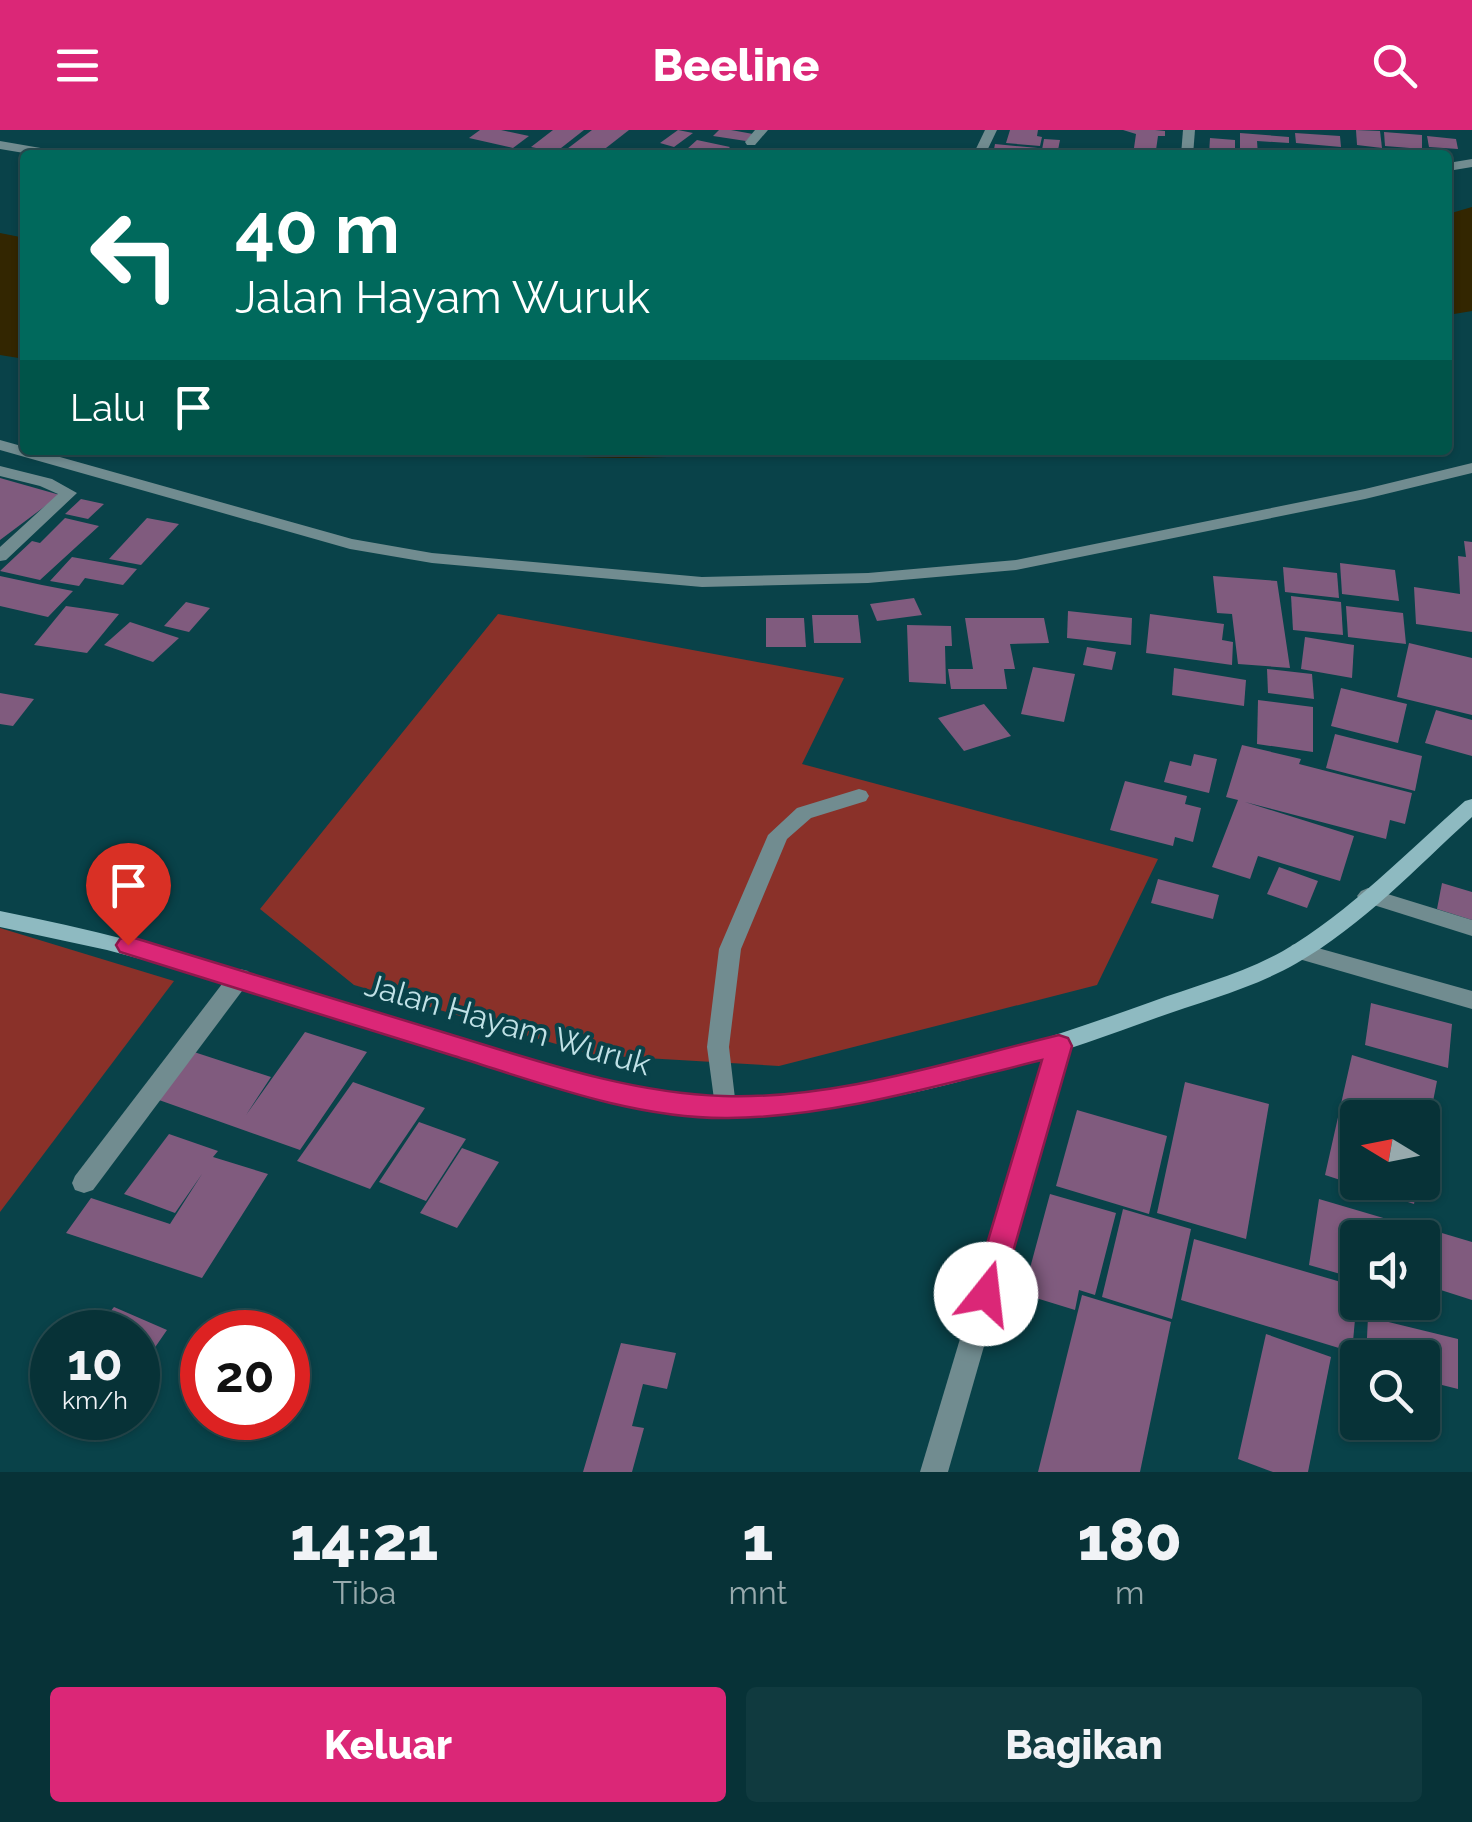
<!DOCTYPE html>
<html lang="id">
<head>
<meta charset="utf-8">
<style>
	:root { --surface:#073237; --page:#103a3f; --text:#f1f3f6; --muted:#98aaad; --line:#284d52; --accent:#db2777 }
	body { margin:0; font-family:Raleway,sans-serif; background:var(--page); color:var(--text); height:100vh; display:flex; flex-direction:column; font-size:38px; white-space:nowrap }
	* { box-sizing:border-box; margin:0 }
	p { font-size:32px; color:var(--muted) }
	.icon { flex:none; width:55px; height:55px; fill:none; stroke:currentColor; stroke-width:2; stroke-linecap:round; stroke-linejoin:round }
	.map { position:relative; height:1342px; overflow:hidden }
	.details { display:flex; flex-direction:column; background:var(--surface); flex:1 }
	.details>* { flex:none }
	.banner { position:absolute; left:20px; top:20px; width:1432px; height:305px; border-radius:10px; box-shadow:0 2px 8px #0004,0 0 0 2px var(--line); background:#00695c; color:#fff; overflow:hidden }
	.needle { width:65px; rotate:280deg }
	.buttons { position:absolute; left:1340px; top:970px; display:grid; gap:20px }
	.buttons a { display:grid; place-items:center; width:100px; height:100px; border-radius:10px; background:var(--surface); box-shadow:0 2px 8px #0004,0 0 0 2px var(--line); font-size:50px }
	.speed { position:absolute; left:30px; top:1180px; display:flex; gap:20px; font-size:50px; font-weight:700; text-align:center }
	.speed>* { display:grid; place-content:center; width:130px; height:130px; border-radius:50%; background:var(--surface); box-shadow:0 2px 8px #0004,0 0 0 2px var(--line); line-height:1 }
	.speed small { font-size:25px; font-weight:400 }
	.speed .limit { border:15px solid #d22; background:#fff; color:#111 }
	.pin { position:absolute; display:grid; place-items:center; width:85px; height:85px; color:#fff; margin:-102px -42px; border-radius:50% 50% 50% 0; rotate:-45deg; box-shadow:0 0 10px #0007 }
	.pin .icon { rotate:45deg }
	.me { position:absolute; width:110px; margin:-55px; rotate:16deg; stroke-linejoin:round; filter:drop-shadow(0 0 8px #0008) }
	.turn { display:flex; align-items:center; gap:35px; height:210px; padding:0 50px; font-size:45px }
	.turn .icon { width:130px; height:130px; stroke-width:2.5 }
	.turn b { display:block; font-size:70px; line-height:85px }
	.then { display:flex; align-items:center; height:95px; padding:0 50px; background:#0003; gap:20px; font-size:38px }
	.eta { display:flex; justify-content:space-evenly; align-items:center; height:170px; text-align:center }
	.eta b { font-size:60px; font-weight:800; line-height:70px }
	.cta { display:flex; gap:20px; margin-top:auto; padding:20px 50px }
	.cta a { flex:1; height:115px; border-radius:10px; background:var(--accent); color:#fff; font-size:40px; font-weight:800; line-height:115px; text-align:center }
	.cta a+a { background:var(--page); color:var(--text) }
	header { display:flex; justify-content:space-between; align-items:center; height:130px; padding:0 50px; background:var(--accent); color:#fff; font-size:45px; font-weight:800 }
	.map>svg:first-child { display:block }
	.green { fill:#8a3129 }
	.water { fill:#332601 }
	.building { fill:#805b7e }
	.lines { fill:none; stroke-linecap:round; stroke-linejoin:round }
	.lane { fill:#718c90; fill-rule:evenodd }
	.street { fill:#718c90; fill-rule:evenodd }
	.secondary { fill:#8ebac1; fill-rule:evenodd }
	.route { fill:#db2777; stroke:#8e194d; stroke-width:2.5 }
	.labels { text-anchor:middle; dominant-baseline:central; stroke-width:8; stroke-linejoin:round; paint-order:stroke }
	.street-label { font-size:32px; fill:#c0e1e6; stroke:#094249 }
</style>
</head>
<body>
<header><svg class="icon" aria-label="menu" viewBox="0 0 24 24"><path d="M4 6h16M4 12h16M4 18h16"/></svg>Beeline<svg class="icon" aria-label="search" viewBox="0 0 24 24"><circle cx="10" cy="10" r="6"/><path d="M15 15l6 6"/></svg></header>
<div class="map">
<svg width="1472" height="1342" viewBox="0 0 1472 1342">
	<rect width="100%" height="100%" fill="#094249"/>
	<g class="green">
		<path d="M498 484 844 548 802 634 1158 729 1097 855 779 936 594 925 354 855 260 779Z"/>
		<path d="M0 798 174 851 0 1082Z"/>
	</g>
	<g class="water">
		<path d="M1472 77V181L1448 185V84Z"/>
		<path d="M0 103 25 108V229L0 225Z"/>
		<path d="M503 320H760C680 329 584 332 503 320Z"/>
	</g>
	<g class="building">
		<path d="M480 0H501L529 6 513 18 469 8Z"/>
		<path d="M553 0H584L556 22 531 17Z"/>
		<path d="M592 0H629L597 25 563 22Z"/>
		<path d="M678 0 693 3 674 17 660 13Z"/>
		<path d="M719 0H731L753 4 746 11 713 6Z"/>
		<path d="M1010 0H1038L1037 6 1042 7 1040 16 1006 13Z"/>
		<path d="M1123 0H1155L1165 1V6H1158L1156 20 1134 18 1136 4Z"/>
		<path d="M1356 0 1380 1 1382 18 1357 15Z"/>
		<path d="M1384 2 1422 5V19L1385 16Z"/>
		<path d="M1240 3 1289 7V13L1257 11 1258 25H1240Z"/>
		<path d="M1295 3 1340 6 1341 17 1296 13Z"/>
		<path d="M1427 6 1456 9 1458 19 1429 17Z"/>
		<path d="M1210 8 1235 10V23L1209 25Z"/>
		<path d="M1044 9 1060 10 1057 25H1041Z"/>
		<path d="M697 10 730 17 722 25 687 19Z"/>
		<path d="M995 14 1038 18 1037 25H993Z"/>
		<path d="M0 348 60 365 0 410Z"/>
		<path d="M81 369 104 374 88 389 65 384Z"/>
		<path d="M65 388 99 396 40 450 0 441 32 411 40 413Z"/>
		<path d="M147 388 179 394 141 435 109 429Z"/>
		<path d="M1464 411 1472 412V502L1416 494 1414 457 1460 464 1458 426 1466 427Z"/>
		<path d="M72 427 100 432 137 439 123 455 85 448 79 456 50 451Z"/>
		<path d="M1340 433 1395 440 1399 471 1342 464Z"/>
		<path d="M1283 437 1337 443 1339 468 1285 462Z"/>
		<path d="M0 446 42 455 73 461 48 487 0 476Z"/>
		<path d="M1213 446 1277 451 1290 538 1238 534 1232 484 1217 483Z"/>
		<path d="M1291 466 1341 472 1343 505 1293 500Z"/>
		<path d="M914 468 922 485 877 491 870 474Z"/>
		<path d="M186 472 210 478 189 502 164 496Z"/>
		<path d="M66 476 87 479 119 484 87 523 34 515Z"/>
		<path d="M1346 476 1403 483 1406 514 1348 507Z"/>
		<path d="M1068 481 1132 488 1131 515 1067 508Z"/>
		<path d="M1150 484 1224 494 1222 510 1233 512 1232 535 1146 523Z"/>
		<path d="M812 485H858L861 513H814Z"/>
		<path d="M766 488H804L806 517H766Z"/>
		<path d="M965 488H1044L1049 513 1010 514 1015 539H1004L1007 559H951L948 539H973Z"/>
		<path d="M130 492 179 508 153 532 104 515Z"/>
		<path d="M907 495 951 496 952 516H945L946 554 909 552Z"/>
		<path d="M1305 507 1354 515 1352 548 1301 539Z"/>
		<path d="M1409 513 1472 528V585L1397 567Z"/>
		<path d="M1087 517 1116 522 1112 540 1083 535Z"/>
		<path d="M1033 537 1075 544 1064 592 1021 584Z"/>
		<path d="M1174 538 1246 550 1244 576 1172 565Z"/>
		<path d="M1267 539 1312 544 1314 569 1268 563Z"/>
		<path d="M1341 558 1407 574 1398 613 1331 596Z"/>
		<path d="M0 563 34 569 13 596 0 594Z"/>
		<path d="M1258 570 1313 577V622L1257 614Z"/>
		<path d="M984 574 1011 606 964 621 938 588Z"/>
		<path d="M1436 580 1472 590V626L1425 613Z"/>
		<path d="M1335 604 1422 626 1415 661 1326 638Z"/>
		<path d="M1242 615 1301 629 1299 634 1412 663 1405 694 1390 690 1386 709 1245 672 1354 706 1340 751 1258 726 1250 749 1212 737 1238 670 1226 667Z"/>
		<path d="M1194 624 1217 629 1209 663 1164 652 1170 631 1191 636Z"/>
		<path d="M1125 651 1187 666 1185 674 1201 678 1193 712 1175 707 1173 716 1110 700Z"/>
		<path d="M1279 737 1318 751 1307 778 1267 764Z"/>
		<path d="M1158 749 1219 765 1213 789 1151 773Z"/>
		<path d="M1442 753 1472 762V790L1437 779Z"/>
		<path d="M1371 873 1452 894 1448 938 1365 915Z"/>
		<path d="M305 902 367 922 300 1020 159 970 194 922 271 947 246 985Z"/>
		<path d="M1352 925 1437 951 1424 1017 1422 988H1358V1052H1418L1414 1074 1325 1045Z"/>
		<path d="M353 952 425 978 370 1059 297 1031Z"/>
		<path d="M1185 952 1269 974 1246 1109 1157 1083Z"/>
		<path d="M1077 980 1167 1006 1149 1084 1056 1056Z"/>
		<path d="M419 992 466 1009 426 1071 379 1052Z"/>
		<path d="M169 1004 218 1021 213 1027 268 1044 202 1148 66 1103 91 1068 170 1094 202 1044 175 1083 124 1064Z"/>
		<path d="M462 1018 499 1032 457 1098 420 1083Z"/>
		<path d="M1050 1064 1116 1083 1095 1165 1079 1160 1075 1180 1023 1164Z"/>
		<path d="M1319 1069 1397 1092 1395 1108H1358V1149L1309 1135Z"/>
		<path d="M1123 1079 1191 1099 1172 1189 1102 1167Z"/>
		<path d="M1425 1098 1472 1112V1170L1422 1154Z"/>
		<path d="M1194 1109 1358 1157 1352 1222 1181 1170Z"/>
		<path d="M1082 1165 1171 1192 1140 1342H1038Z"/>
		<path d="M114 1177 167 1200 138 1242V1202H94Z"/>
		<path d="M1368 1187 1458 1209V1259L1422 1250V1228H1366Z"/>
		<path d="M1266 1204 1331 1227 1308 1342H1273L1238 1329Z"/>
		<path d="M621 1213 676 1223 667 1259 643 1254 632 1296 644 1298 632 1342H583Z"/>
	</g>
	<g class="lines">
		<path class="lane" d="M1059 907 1067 910 1070 916 948 1342H920L1048 916 1051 910Z"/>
		<g class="street">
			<path d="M755 0H768L755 15H747L745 12Z"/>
			<path d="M985 0H997L985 25H973Z"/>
			<path d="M1183 0H1195L1193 25H1181Z"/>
			<path d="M0 11 58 21 64 25H36L0 19Z"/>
			<path d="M1472 29V37L1448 41V33Z"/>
			<path d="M0 310 25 317V320H35L352 409 432 423 702 447 868 443 1016 430 1365 359 1472 333V343L1365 369 1016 440 868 453 702 457 432 433 350 419 0 320Z"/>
			<path d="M0 336 52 349 77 363 6 430 0 431V417L58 364 40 356 0 346Z"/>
			<path d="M859 659 866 661 869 666 866 671 811 688 787 709 741 819 729 917 736 977 732 984 724 987 716 984 707 917 719 819 768 705 797 678Z"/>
			<path d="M1368 758 1472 790V806L1361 771 1357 766 1361 761Z"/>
			<path d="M1300 813 1472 861V879L1292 827 1289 821 1292 815Z"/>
			<path d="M240 839 248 841 251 847 248 853 93 1060 84 1063 75 1060 72 1053 75 1046 232 841Z"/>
		</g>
		<path class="secondary" d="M1472 669V687C1417 737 1362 796 1297 833 1254 858 1203 871 1156 888 979 953 790 1011 601 969L211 848 107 820 0 797V781C137 808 269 848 402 890 487 916 572 949 660 962 821 985 1000 926 1151 872 1195 856 1242 844 1283 821 1350 782 1407 722 1465 671Z"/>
	</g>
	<path class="route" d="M128 806C235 839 342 871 449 904 538 931 629 963 723 966 835 970 951 931 1059 905L1068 908 1072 916 1001 1164 997 1173 986 1177 976 1173 972 1164 1042 930C939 955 834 987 728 988 635 989 541 953 454 926 343 891 231 857 120 822L116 815 120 809Z"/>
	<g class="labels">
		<g class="street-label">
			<text transform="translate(508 894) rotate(16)">Jalan Hayam Wuruk</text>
		</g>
	</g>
</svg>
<div class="buttons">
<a><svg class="needle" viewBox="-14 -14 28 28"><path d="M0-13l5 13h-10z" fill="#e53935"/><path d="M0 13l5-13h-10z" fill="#98aaad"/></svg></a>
<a><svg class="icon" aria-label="sound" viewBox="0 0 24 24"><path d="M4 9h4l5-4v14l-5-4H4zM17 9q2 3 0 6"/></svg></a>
<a><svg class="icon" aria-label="search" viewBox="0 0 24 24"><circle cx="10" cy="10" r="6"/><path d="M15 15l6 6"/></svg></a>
</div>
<div class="speed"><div>10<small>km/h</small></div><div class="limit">20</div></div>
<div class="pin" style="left:128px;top:815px;background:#d93025"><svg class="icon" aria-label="arrive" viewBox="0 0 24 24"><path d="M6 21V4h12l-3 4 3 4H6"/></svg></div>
<svg class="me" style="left:986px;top:1164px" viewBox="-20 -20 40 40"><circle r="19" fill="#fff"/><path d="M0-13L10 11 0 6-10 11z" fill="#db2777"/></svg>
<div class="banner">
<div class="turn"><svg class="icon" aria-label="left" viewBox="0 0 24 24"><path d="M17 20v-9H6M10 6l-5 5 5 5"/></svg><div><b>40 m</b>Jalan Hayam Wuruk</div></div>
<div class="then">Lalu<svg class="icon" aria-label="arrive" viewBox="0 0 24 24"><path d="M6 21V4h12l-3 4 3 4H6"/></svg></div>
</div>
</div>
<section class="details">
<div class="eta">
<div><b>14:21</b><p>Tiba</p></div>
<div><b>1</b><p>mnt</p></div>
<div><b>180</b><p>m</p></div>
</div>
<div class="cta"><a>Keluar</a><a>Bagikan</a></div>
</section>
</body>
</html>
